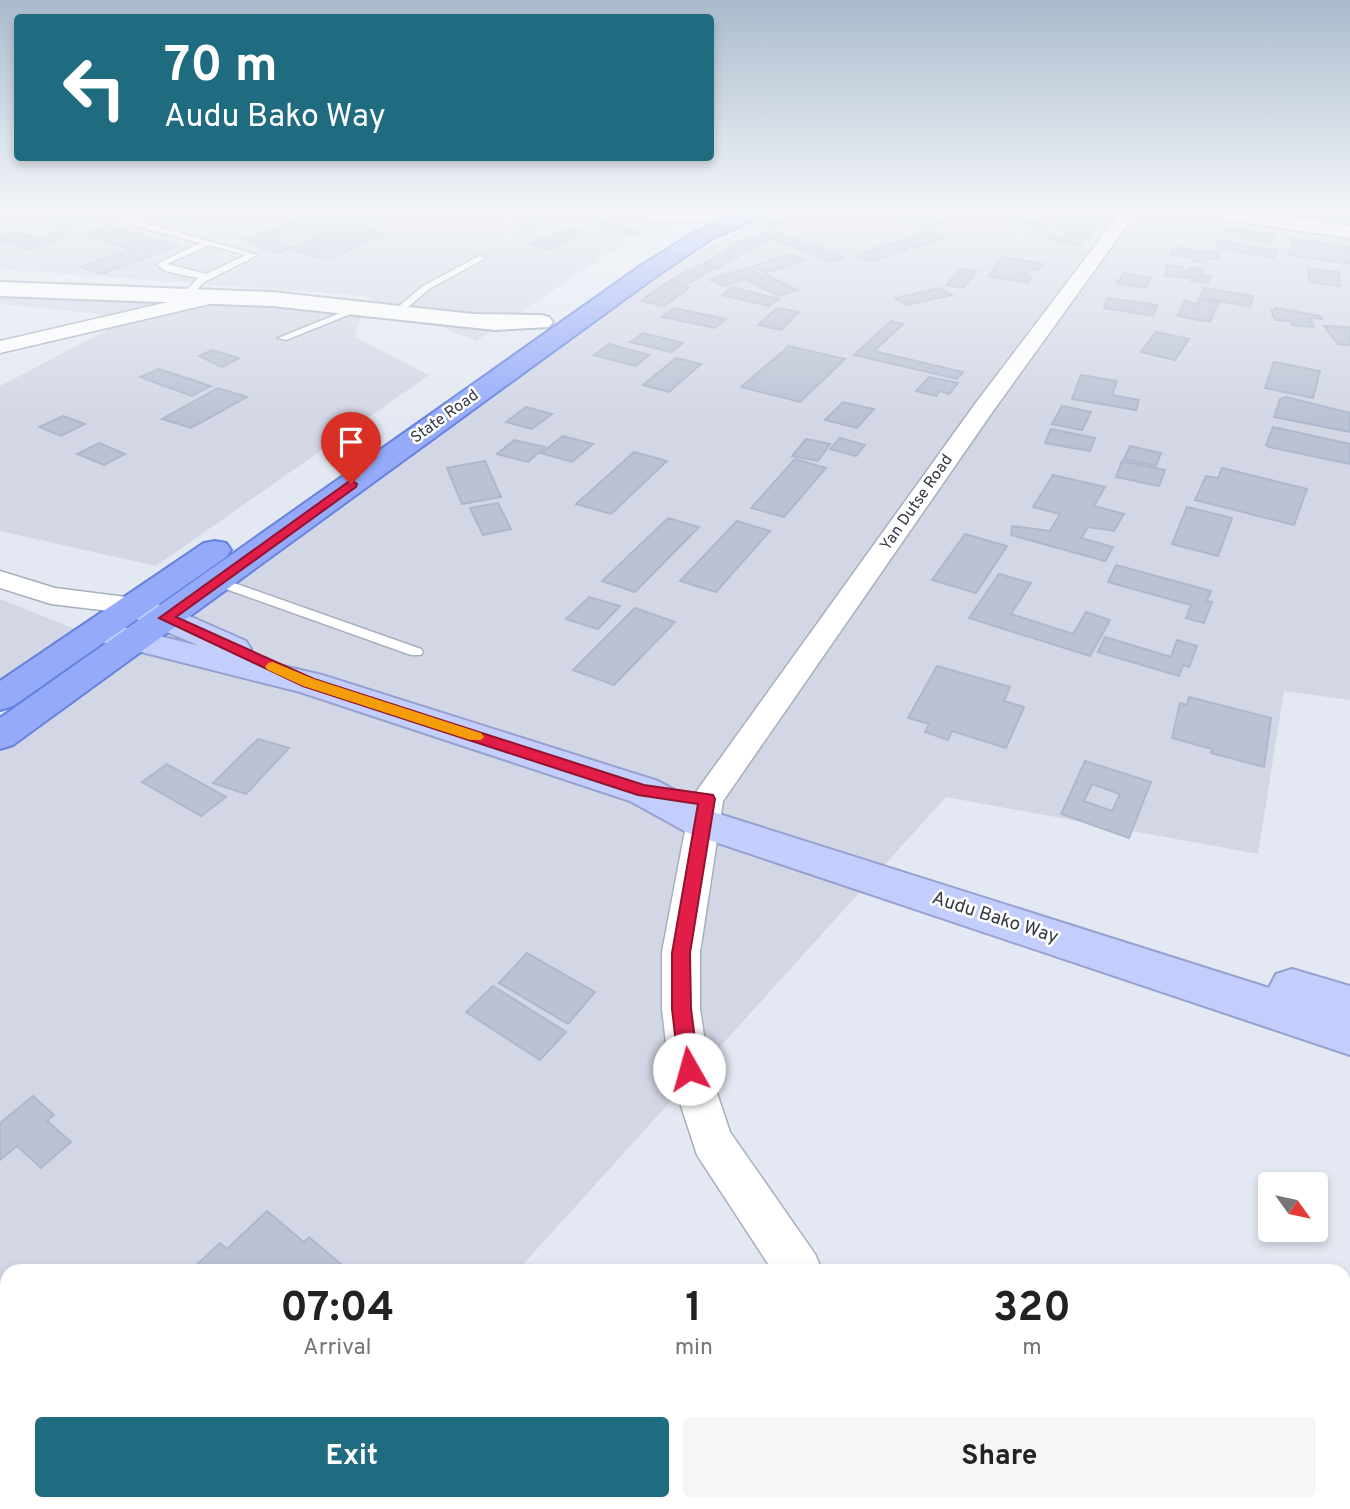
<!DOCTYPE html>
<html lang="en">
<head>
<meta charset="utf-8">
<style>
	:root { --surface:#fff; --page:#f6f6f6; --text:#222; --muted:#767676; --accent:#1f6b80 }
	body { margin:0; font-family:Overpass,sans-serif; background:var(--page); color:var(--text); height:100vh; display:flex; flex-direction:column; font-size:26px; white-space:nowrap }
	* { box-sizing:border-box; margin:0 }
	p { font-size:23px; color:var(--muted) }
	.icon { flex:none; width:38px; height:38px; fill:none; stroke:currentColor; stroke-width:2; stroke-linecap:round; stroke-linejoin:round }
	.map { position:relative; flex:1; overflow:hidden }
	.drawer { position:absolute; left:0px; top:1264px; width:1351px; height:247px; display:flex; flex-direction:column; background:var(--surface); border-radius:21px 21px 0 0; box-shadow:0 4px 10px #0003 }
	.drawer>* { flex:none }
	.hud { position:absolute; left:14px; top:14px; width:700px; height:147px; border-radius:7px; box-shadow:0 4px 10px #0003; background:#1f6b80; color:#fff; overflow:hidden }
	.needle { width:46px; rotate:123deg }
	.tools { position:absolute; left:1258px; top:1172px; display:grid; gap:14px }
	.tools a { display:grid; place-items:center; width:70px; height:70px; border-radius:7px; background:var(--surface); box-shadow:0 4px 10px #0003; font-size:35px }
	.pin { position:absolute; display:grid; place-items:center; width:60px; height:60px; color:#fff; margin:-72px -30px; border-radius:50% 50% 50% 0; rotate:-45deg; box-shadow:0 0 7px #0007 }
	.pin .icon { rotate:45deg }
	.me { position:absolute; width:77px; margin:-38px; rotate:353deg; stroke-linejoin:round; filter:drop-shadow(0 0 5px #0008) }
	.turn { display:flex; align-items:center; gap:24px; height:147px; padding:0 35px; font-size:32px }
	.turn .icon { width:91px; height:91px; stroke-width:2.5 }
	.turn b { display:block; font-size:49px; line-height:60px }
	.eta { display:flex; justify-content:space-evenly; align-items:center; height:119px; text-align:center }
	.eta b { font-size:42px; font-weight:700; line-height:49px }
	.cta { display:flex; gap:14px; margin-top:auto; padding:14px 35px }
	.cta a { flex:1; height:80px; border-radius:7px; background:var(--accent); color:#fff; font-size:28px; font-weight:700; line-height:80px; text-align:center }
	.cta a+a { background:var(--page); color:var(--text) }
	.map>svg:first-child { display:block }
	.residential { fill:#d3d7e5 }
	.building { fill:#bac2d3; stroke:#aeb8cd; stroke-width:2; fill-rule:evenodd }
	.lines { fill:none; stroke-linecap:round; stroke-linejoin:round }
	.service-casing { stroke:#a7aebd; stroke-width:3 }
	.minor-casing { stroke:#a7aebd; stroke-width:3 }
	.tertiary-casing { stroke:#a7aebd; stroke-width:4 }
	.secondary-casing { stroke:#96a1d0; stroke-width:4 }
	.primary-casing { stroke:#6582df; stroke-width:4 }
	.service { fill:#fff; fill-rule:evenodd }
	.minor { fill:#fff; fill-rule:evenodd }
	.tertiary { fill:#fff; fill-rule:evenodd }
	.secondary { fill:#c4cefc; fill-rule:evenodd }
	.primary { fill:#95abfa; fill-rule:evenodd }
	.route { fill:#e11d48; stroke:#92132f; stroke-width:2 }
	.slow { fill:#f59e0b }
	.labels { text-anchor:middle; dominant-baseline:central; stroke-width:5; stroke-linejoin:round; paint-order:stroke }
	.far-street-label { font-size:16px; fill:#353944; stroke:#fff }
	.street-label { font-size:19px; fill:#353944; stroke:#fff }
</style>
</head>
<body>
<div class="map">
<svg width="1350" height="1509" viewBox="0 0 1350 1509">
	<rect width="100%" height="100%" fill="#e4e8f2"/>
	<g class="residential">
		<path d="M0 210H719L622 245 476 341 365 296 0 269Z"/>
		<path d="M785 210H1350V700L1284 691 1258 854 946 797 518 1270H7V1503H308L303 1509H0V751L610 293Z"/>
		<path d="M0 284 362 313 355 337 429 375 156 566 0 531V386L132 317 0 304Z"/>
		<path d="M0 599 80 631 0 683Z"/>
	</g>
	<g class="building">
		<path d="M0 210H51L19 220 0 213Z"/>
		<path d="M62 210H84L67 215 78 218 104 210H128L79 226H51L45 215Z"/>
		<path d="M183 210H206L173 222 146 216 160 211 172 213Z"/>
		<path d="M254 210H310L315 211 310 213 297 210 279 218Z"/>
		<path d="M348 210 356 212V216L341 222 319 216Z"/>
		<path d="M360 210H376L394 214 362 227 387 234 326 260 289 249 317 238 296 232 264 245 246 239 298 219 306 221 312 219 339 226 370 213Z"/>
		<path d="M398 210H437L421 217Z"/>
		<path d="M509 210H549L557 216 531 230 513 226 534 216Z"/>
		<path d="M872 210H900L905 211 893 216Z"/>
		<path d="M941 210H975L985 213 970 219Z"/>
		<path d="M1067 210 1082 212 1067 230 1053 227Z"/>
		<path d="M1089 210H1115L1105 224 1081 220Z"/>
		<path d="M1298 210H1318L1350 216V225L1345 227 1293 217Z"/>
		<path d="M911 213 944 224 931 229 898 218Z"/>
		<path d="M590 218 615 224 606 229 581 223Z"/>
		<path d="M1008 218 1051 225 1047 230 1004 223Z"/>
		<path d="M776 219 787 222 773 228 762 224Z"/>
		<path d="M1081 222 1100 226 1078 245 1046 238 1051 234 1063 237Z"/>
		<path d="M109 225 178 246 102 274 81 267 130 249 82 234Z"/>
		<path d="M617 226 641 231 632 236 608 230Z"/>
		<path d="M571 227 588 233 548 250 530 244Z"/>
		<path d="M1229 227 1275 235 1270 243 1224 235Z"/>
		<path d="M61 230 75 234 31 250 17 246Z"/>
		<path d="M773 230 802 241 790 246 760 234Z"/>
		<path d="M927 231 944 237 914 248 897 242Z"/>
		<path d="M13 232 33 236 12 244 0 242V237Z"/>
		<path d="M754 236 770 240 740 254 724 249Z"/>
		<path d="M1293 239 1350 247V264L1288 255Z"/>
		<path d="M1220 240 1256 248 1277 250 1274 258 1216 248Z"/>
		<path d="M274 242 292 247 279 253 258 247Z"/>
		<path d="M809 243 844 257 830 262 795 247Z"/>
		<path d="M891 243 907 249 871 262 855 256Z"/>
		<path d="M1179 247 1204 253 1205 250 1220 252 1218 259 1208 258 1206 263 1193 261 1194 257 1171 255 1173 249 1178 250Z"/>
		<path d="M724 252 739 256 716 269 701 265Z"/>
		<path d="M791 254 805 260 766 273 752 267Z"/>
		<path d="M1003 257 1044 264 1039 270 1030 269 1024 276 1032 277 1028 283 988 276Z"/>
		<path d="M1167 265 1182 267 1181 270 1187 272 1190 267 1204 269 1201 275 1211 276 1208 283 1191 281 1193 278 1165 276Z"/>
		<path d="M696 266 711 270 685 286 669 281Z"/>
		<path d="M747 268 760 274 724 286 710 280Z"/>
		<path d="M961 269 977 272 963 288 946 285Z"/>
		<path d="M1308 269 1339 272 1340 286 1309 282Z"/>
		<path d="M1124 273 1151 278 1145 288 1117 283Z"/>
		<path d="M767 275 797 290 779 296 748 281Z"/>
		<path d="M665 283 689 288 664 306 641 301Z"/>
		<path d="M732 287 779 299 769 306 722 295Z"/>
		<path d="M940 288 952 295 907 305 895 298Z"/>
		<path d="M1204 288 1253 296 1250 306 1200 298Z"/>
		<path d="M1108 298 1157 305 1153 316 1104 308Z"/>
		<path d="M1199 299 1219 303 1210 322 1177 316 1185 301 1197 304Z"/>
		<path d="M674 308 726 319 715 328 662 317Z"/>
		<path d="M777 308 799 312 781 330 758 325Z"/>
		<path d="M1276 308 1320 316 1322 319 1310 318 1314 327 1292 325 1291 321 1275 320 1271 310H1277Z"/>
		<path d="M891 321 903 324 874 351 963 372 957 379 854 355Z"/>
		<path d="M1324 326 1350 327V345L1338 344Z"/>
		<path d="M1156 332 1189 339 1175 360 1141 352Z"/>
		<path d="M643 333 683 343 671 352 630 342Z"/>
		<path d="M609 344 649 355 635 366 594 355Z"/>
		<path d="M789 346 845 359 800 402 741 387Z"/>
		<path d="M212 350 239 358 222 367 199 356Z"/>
		<path d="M676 358 701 364 669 392 643 385Z"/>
		<path d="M1274 362 1320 371 1313 398 1265 388Z"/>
		<path d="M159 369 211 386 192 396 140 377Z"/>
		<path d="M1081 375 1117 381 1112 395 1139 400 1136 410 1072 399Z"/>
		<path d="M929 377 958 383 949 394 940 391 936 396 916 391Z"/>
		<path d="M218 388 247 397 191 428 162 419Z"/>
		<path d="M1286 397 1350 413V432L1274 417 1280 399Z"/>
		<path d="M843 402 874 409 857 428 825 420Z"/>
		<path d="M1062 406 1091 412 1082 430 1052 424Z"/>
		<path d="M526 407 552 414 532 429 506 422Z"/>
		<path d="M63 416 85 424 61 436 39 427Z"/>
		<path d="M1273 427 1350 444V464L1269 447 1266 445Z"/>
		<path d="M1051 429 1095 438 1090 451 1045 443Z"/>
		<path d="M563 436 593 444 572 462 541 453Z"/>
		<path d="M840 438 865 445 856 456 830 449Z"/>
		<path d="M806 439 830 444 818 461 792 456Z"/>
		<path d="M514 440 545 447 528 462 497 454Z"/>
		<path d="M99 443 125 454 104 465 77 454Z"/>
		<path d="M1130 446 1161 453 1156 466 1124 459Z"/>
		<path d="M634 452 667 461 611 514 576 504Z"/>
		<path d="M795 459 826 468 784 517 751 508Z"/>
		<path d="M485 461 501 497 462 504 447 468Z"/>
		<path d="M1122 461 1165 470 1159 486 1116 477Z"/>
		<path d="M1222 468 1307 489 1294 525 1195 500 1206 476 1218 478Z"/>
		<path d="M1053 475 1105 487 1094 506 1124 514 1114 531 1088 527 1081 538 1113 547 1105 561 1011 535 1012 526 1050 531 1060 514 1033 507Z"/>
		<path d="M498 503 511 529 483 535 470 508Z"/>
		<path d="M1187 507 1232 518 1218 556 1172 544Z"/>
		<path d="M668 518 699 527 635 592 602 581Z"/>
		<path d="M737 521 770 531 716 592 680 581Z"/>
		<path d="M965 534 1007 546 976 593 932 580Z"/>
		<path d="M1116 565 1211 591 1207 601 1212 602 1204 623 1186 618 1191 605 1108 582Z"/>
		<path d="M999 574 1031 583 1011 614 1073 634 1086 612 1110 620 1090 656 969 618Z"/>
		<path d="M589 597 620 606 598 629 566 619Z"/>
		<path d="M635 608 675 622 614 685 573 670Z"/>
		<path d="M1105 637 1171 657 1177 640 1197 646 1189 667 1183 665 1179 676 1098 652Z"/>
		<path d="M937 666 1010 687 1004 701 1024 707 1006 748 952 731 948 740 925 732 929 724 908 718Z"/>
		<path d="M1189 697 1271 718 1264 767 1211 753 1212 749 1172 738 1180 703 1187 705Z"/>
		<path d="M258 739 289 748 246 794 213 783Z"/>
		<path d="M1085 761 1151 782 1129 838 1061 814ZM1092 784 1120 794 1112 811 1084 801Z"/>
		<path d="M167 764 226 797 201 816 142 782Z"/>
		<path d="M527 953 595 992 568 1024 499 983Z"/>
		<path d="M493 986 566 1032 540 1060 466 1012Z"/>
		<path d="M33 1096 54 1115 47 1121 71 1142 41 1168 17 1146 0 1160V1123Z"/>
		<path d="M267 1211 304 1242 309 1237 342 1265 337 1270H191L220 1243 227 1249Z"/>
	</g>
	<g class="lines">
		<g class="service-casing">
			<g id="service">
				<path d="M576 210H588L589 211 585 213Z"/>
				<path d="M124 219H130L258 255 204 282 191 296H185V292L198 278 165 271 157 264 200 243 124 223ZM209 245 246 255 206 274 167 264Z"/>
				<path d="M479 256 486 258 429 289 400 314 392 312 423 286Z"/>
				<path d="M360 305 368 307 286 340 278 338Z"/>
				<path d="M217 577 421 649 423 652 421 655H411L212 584 210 581Z"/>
			</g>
		</g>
		<g class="minor-casing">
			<g id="minor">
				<path d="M617 210H714L722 215C711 226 629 221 617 210Z"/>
				<path d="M1122 210H1138L991 414 723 801 700 952V1009L709 1069 730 1132 815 1254 822 1270H772L697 1155 669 1069 662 1009V952L691 799 975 404Z"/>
				<path d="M220 290 229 296 227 300 0 353V341Z"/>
				<path d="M0 571 55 588 134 598 144 600 148 606 144 612 134 614 51 604 0 588Z"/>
				<path d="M645 1503H698L696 1509H643Z"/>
				<path d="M968 1503H1023L1025 1509H970Z"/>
			</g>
		</g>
		<g class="tertiary-casing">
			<g id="tertiary">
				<path d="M1193 210H1241L1350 226V238L1203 216Z"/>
				<path d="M0 282 272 292 473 314 541 315 549 317 553 322 549 327 495 330 272 306 0 296Z"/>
			</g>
		</g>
		<g class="secondary-casing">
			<path id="secondary" d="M134 596 178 611 246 641 251 649 245 657 322 675 658 781 716 813 1269 988 1276 974 1292 969 1350 986V1055L688 833 630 801 300 692 86 638 81 631 86 624 98 621 200 646 122 613 117 606 122 599Z"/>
		</g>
		<g class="primary-casing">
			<g id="primary">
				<path d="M745 210H771L768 214 711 239 658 275 13 745 0 749V718L642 265 697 231Z"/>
				<path d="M215 541 226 543 231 550 226 557 13 706 0 710V681L204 543Z"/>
			</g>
		</g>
		<use href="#service" class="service"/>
		<use href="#minor" class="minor"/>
		<use href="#tertiary" class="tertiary"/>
		<use href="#secondary" class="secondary"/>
		<use href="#primary" class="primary"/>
	</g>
	<linearGradient id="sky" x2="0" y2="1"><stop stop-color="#abc"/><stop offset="0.5" stop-color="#f3f5f9"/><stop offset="1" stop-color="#f3f5f9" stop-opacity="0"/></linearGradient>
	<rect width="1350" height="421" fill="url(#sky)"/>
	<path class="route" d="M351 480 357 484 356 487 176 617 314 679 644 785 713 795 715 799 690 953 691 1009 699 1069 696 1075 689 1078 682 1075 679 1069 672 1009V953L698 804 638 795 303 686 159 618Z"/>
	<path class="slow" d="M273 662 314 679 481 733 484 737 481 740H470L303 686 268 670 265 667 268 663Z"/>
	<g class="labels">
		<g class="far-street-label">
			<text transform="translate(445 417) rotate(-36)">State Road</text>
			<text transform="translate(917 503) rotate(-55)">Yan Dutse Road</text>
		</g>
		<g class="street-label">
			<text transform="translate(995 918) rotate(18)">Audu Bako Way</text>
		</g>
	</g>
</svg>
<div class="tools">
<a><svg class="needle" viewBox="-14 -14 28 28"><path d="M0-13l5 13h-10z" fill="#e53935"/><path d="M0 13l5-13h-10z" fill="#767676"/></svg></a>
</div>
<div class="pin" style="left:351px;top:484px;background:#d93025"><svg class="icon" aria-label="arrive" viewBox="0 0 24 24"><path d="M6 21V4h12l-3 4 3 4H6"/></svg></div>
<svg class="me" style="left:689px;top:1069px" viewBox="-20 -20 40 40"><circle r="19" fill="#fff"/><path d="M0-13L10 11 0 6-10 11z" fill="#e11d48"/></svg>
<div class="hud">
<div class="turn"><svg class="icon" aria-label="left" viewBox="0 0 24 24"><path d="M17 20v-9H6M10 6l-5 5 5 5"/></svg><div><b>70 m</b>Audu Bako Way</div></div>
</div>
<section class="drawer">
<div class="eta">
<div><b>07:04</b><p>Arrival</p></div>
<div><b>1</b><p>min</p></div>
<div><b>320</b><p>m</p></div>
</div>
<div class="cta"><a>Exit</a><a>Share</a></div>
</section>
</div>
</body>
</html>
